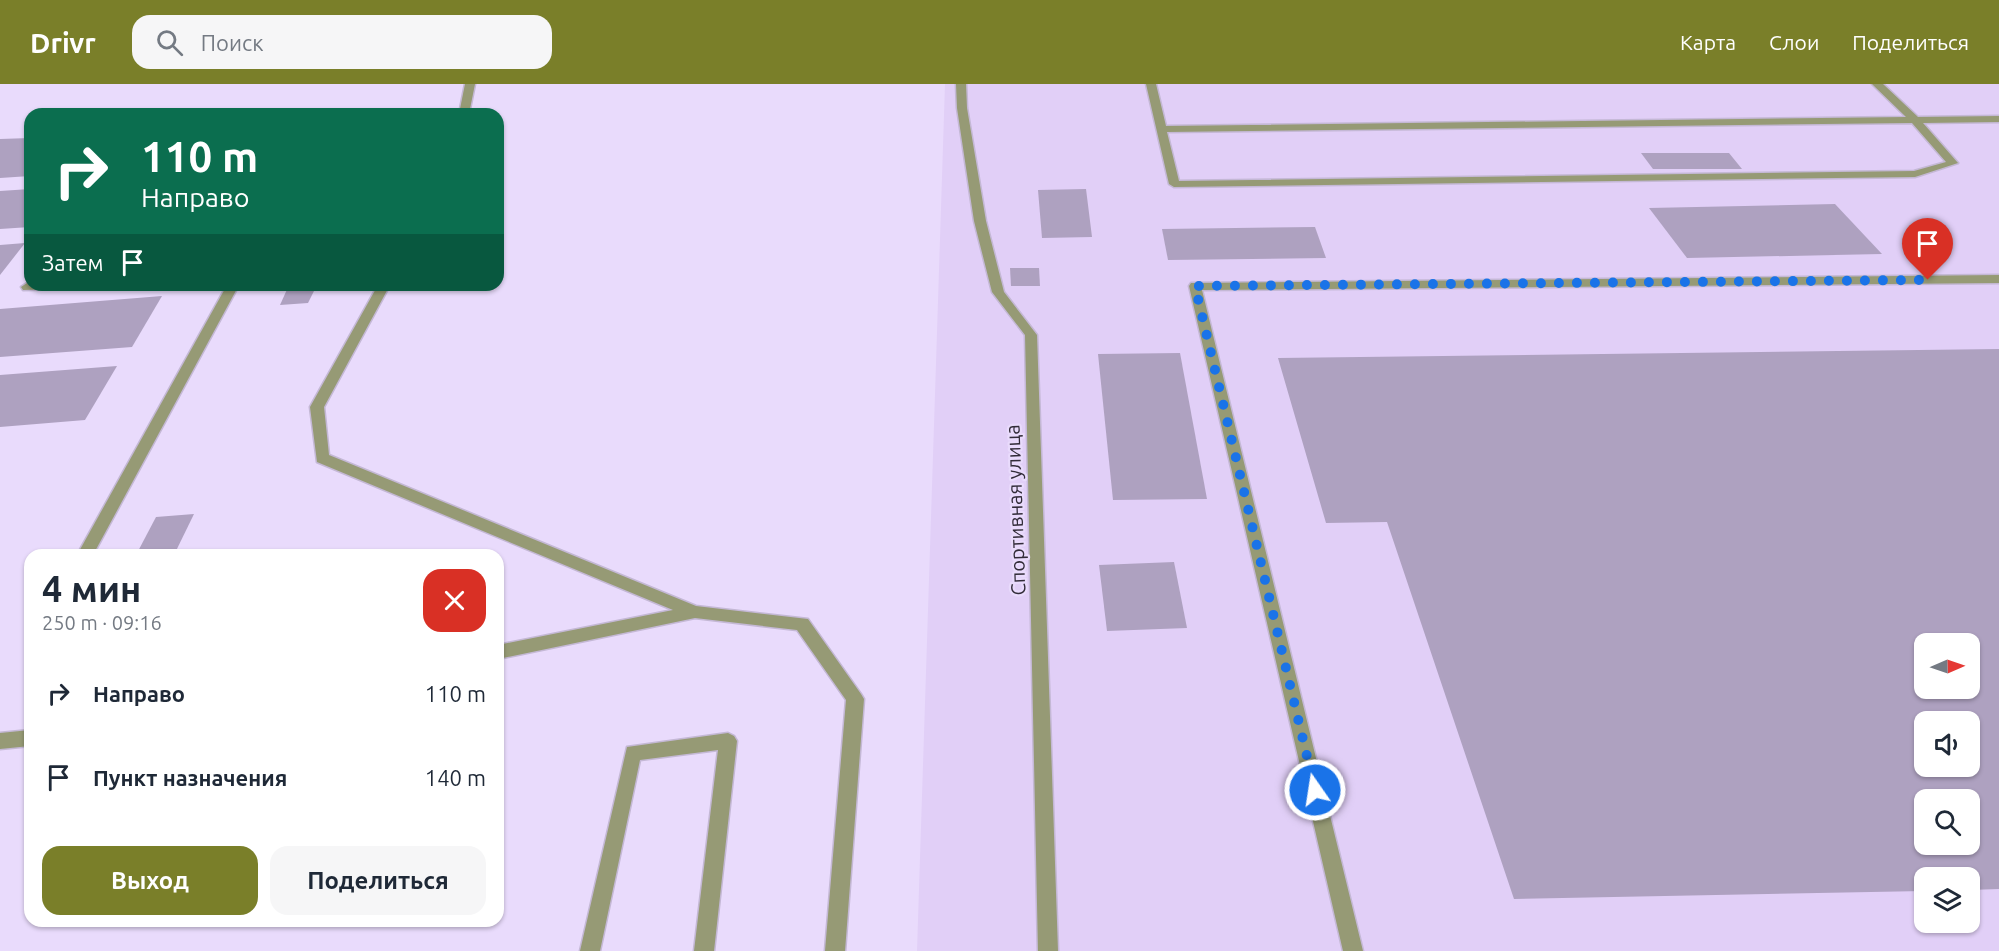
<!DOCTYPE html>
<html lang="ru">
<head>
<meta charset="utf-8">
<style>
	:root { --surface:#fff; --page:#f6f6f7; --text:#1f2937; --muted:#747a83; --accent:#7a7f29 }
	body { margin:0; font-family:Ubuntu,sans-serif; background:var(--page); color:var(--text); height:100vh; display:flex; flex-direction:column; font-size:22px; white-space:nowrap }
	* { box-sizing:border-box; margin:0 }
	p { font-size:20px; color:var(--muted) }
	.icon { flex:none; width:33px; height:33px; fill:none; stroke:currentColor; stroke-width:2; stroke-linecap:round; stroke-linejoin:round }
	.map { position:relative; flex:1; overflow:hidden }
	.details { position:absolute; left:24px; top:465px; width:480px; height:378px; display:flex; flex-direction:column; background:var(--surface); border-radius:18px; box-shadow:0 2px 4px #0004 }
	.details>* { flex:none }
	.top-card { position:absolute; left:24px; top:24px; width:480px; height:183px; border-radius:18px; box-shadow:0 2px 4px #0004; background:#0b6e4f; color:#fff; overflow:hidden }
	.needle { width:39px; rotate:88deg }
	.controls { position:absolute; left:1914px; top:549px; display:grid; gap:12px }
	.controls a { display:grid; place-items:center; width:66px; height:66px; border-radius:12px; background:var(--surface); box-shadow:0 2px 4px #0004; font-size:30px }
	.pin { position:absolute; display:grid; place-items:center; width:51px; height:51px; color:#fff; margin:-62px -26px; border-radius:50% 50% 50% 0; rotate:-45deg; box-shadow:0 0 6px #0007 }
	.pin .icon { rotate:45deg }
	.me { position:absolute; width:66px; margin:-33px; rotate:347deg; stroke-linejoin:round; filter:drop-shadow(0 0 4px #0008) }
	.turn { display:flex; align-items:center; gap:21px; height:126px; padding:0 18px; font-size:27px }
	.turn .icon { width:78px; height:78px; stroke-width:2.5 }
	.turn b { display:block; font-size:42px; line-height:51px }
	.then { display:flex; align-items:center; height:57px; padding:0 18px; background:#0003; gap:12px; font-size:22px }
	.round { display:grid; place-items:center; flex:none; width:63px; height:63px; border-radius:18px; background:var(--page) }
	.summary { display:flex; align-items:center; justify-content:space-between; height:102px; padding:0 18px }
	h1 { font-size:36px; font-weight:600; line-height:45px }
	.primary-button { display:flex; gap:12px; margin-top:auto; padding:12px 18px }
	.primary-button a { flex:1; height:69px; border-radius:18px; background:var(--accent); color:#fff; font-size:24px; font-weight:600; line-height:69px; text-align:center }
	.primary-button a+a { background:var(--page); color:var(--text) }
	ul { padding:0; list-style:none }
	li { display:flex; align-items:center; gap:18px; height:84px; padding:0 18px }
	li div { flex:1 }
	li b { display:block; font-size:22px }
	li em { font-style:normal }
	header { display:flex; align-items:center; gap:36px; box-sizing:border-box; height:84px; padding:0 30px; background:var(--accent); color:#fff }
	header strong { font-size:28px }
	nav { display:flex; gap:33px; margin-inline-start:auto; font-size:21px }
	.search { width:420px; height:54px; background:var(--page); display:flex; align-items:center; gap:15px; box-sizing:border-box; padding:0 21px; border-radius:18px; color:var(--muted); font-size:22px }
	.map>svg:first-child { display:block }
	.built { fill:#e1cff7; fill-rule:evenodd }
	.building { fill:#aea1c0; fill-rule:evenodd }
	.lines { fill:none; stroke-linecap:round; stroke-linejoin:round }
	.minor-casing { stroke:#c4b8d5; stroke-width:3 }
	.minor { fill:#969a75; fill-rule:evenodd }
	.route { stroke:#1a73e8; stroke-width:10; stroke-dasharray:0 18 }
	.labels { text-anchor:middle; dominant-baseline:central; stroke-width:4.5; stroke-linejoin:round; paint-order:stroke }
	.street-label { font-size:20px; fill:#322c39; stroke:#e9dbfc }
</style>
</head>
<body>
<header>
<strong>Drivr</strong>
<div class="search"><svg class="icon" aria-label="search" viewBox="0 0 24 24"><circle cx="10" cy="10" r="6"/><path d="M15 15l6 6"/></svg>Поиск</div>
<nav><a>Карта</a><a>Слои</a><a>Поделиться</a></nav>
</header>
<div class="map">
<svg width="1999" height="867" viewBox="0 0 1999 867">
	<rect width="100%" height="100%" fill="#e9dbfc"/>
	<path class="built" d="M945 0H1999V867H917ZM1924 560H1970V604H1924ZM1924 638H1970V682H1924ZM1924 716H1970V760H1924ZM1924 794H1970V838H1924Z"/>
	<g class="building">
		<path d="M30 54V92L0 94V55Z"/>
		<path d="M1641 69H1729L1742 85H1653Z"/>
		<path d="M30 105V143L0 145V107Z"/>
		<path d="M1086 105 1092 153 1042 154 1038 106Z"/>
		<path d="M1835 120 1882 170 1687 174 1649 124Z"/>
		<path d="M1315 143 1326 174 1168 176 1162 145Z"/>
		<path d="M25 159 0 191V161Z"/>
		<path d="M1010 184H1039L1040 202H1011Z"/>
		<path d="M289 201H317L308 219 280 221Z"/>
		<path d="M162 212 132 263 0 273V225Z"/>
		<path d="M1999 265V805L1970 806V794H1924V807L1514 815 1387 438 1326 439 1278 274ZM1924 560H1970V604H1924ZM1924 638H1970V682H1924ZM1924 716H1970V760H1924Z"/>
		<path d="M1180 269 1207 415 1113 416 1098 270Z"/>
		<path d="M117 282 85 336 0 343V291Z"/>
		<path d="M194 430 174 471H136L156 433Z"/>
		<path d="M1174 478 1187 544 1107 547 1099 481Z"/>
	</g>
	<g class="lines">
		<g class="minor-casing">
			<g id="minor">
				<path d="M465 0H475L469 30H459Z"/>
				<path d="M956 0H966L967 24 986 137 1004 208 1037 251 1058 867H1038L1025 251 992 208 974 137 957 24Z"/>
				<path d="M1146 0H1156L1166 42 1906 33 1872 0H1883L1918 33 1999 32V38L1923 39 1958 79 1915 93 1174 103 1169 100ZM1912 39 1946 78 1914 87 1179 97 1167 48Z"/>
				<path d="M1999 191V199L1202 206 1363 867H1343L1189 202 1191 199Z"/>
				<path d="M27 199 30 201H67L61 205 23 206 21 203Z"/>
				<path d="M227 201H239L93 471H77Z"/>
				<path d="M378 201H390L324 323 329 371 696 522 808 535 861 610 864 615 845 867H825L846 616 797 546 695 534 498 575V561L673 526 317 378 310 323Z"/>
				<path d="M30 646V662L0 665V649Z"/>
				<path d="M728 649 734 652 737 657 714 867H694L718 666 640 676 600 867H580L627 663Z"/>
			</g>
		</g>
		<use href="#minor" class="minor"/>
	</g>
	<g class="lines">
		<path class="route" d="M1315 706 1195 202 1928 196"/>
	</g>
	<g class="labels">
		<g class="street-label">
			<text transform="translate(1015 426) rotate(-92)">Спортивная улица</text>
		</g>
	</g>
</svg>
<div class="controls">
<a><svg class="needle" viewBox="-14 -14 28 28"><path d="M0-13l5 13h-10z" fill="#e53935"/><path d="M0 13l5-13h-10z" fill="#747a83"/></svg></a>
<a><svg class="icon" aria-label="sound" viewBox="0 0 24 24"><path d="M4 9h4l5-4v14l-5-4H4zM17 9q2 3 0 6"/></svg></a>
<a><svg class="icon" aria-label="search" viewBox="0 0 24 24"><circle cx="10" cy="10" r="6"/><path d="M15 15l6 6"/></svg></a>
<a><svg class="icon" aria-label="layers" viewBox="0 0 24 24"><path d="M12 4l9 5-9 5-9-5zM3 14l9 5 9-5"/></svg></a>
</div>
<div class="pin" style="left:1928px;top:196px;background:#d93025"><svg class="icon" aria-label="arrive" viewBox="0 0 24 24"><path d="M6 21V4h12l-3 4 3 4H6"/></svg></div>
<svg class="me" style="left:1315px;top:706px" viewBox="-20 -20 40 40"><circle r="17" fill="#1a73e8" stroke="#fff" stroke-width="3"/><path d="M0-11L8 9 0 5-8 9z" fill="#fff"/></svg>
<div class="top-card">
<div class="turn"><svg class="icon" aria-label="right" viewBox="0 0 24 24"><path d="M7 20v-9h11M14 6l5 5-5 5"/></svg><div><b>110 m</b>Направо</div></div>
<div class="then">Затем<svg class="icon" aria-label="arrive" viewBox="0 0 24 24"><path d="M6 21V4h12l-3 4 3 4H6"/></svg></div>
</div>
<section class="details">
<div class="summary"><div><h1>4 мин</h1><p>250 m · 09:16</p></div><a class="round" style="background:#d93025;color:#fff"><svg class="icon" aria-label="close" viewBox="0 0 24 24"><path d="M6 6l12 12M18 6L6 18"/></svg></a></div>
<ul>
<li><svg class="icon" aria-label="right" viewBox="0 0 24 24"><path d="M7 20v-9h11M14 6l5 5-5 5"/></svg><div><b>Направо</b></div><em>110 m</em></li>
<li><svg class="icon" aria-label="arrive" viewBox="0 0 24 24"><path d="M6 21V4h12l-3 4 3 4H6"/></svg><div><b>Пункт назначения</b></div><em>140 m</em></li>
</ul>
<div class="primary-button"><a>Выход</a><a>Поделиться</a></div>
</section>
</div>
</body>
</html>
